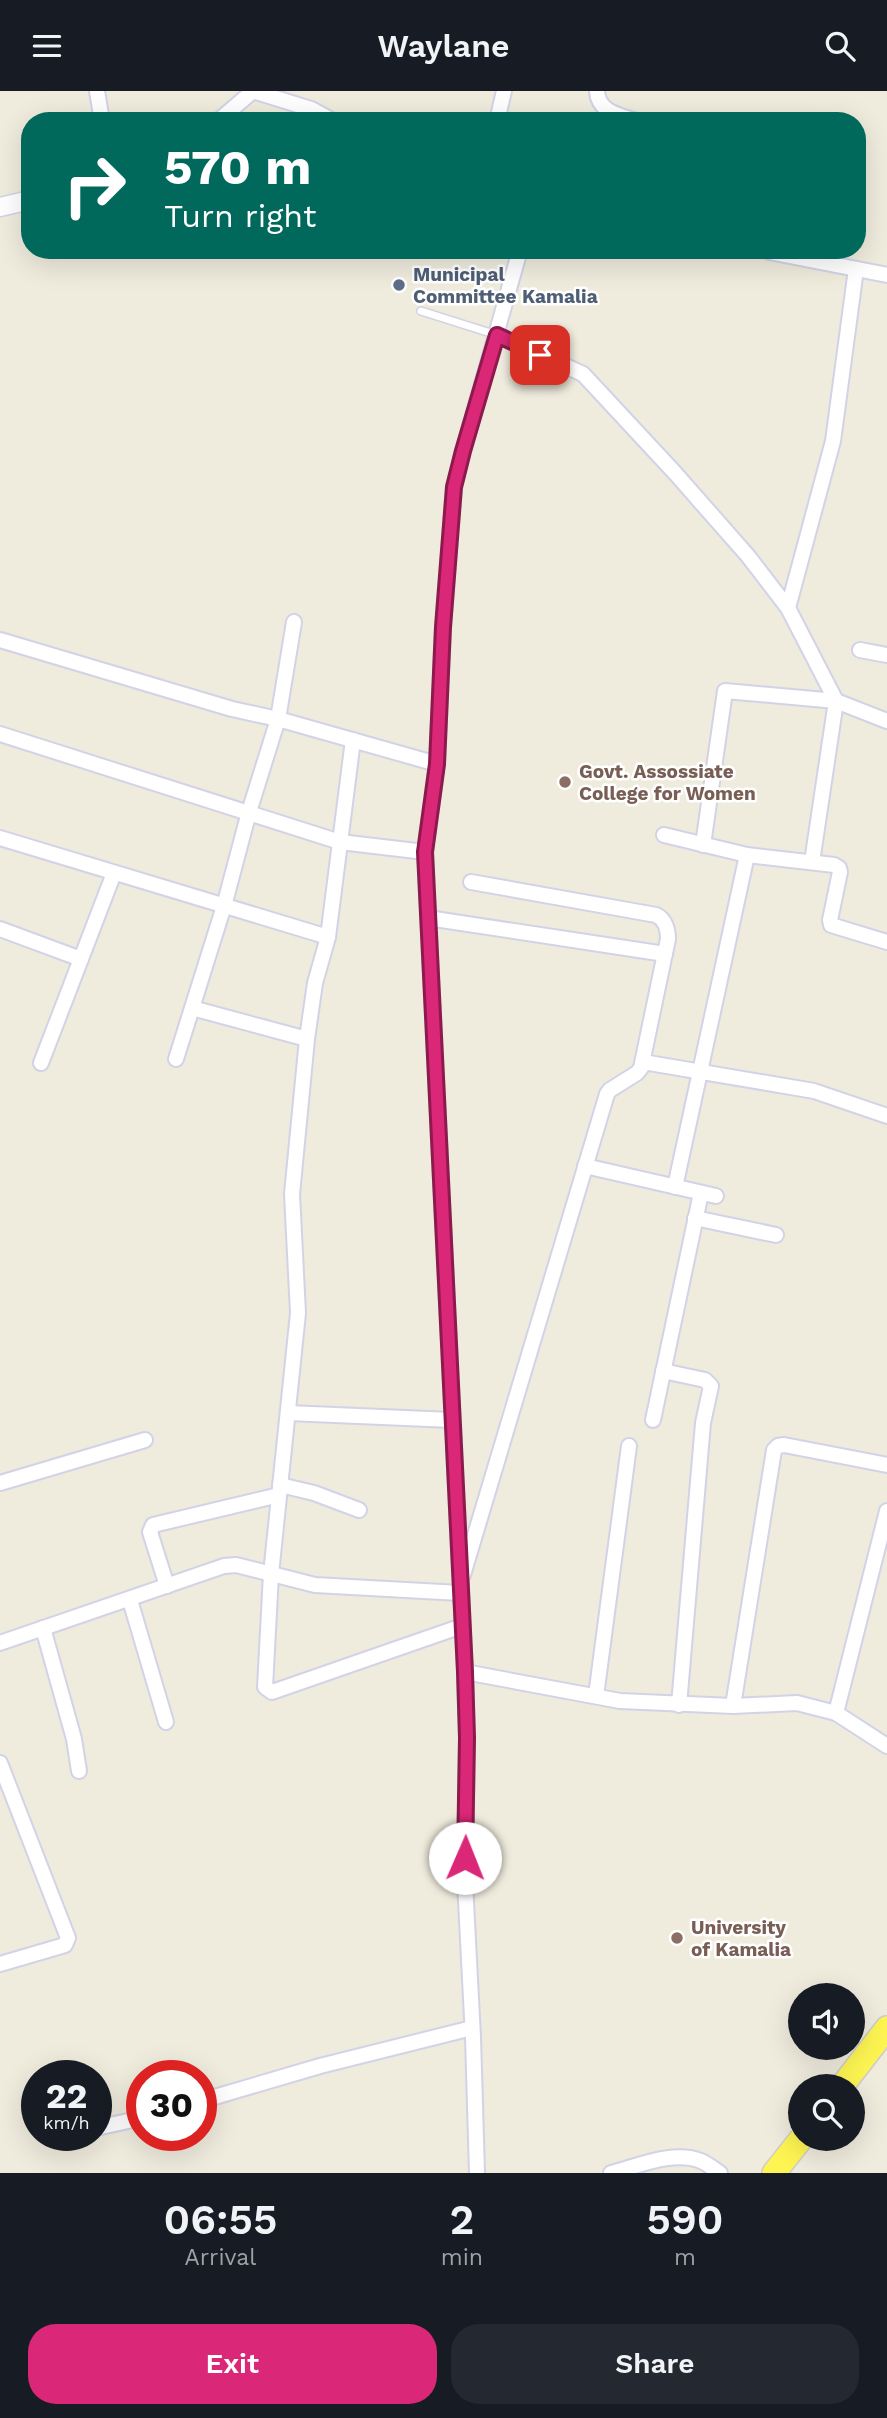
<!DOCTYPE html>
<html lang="en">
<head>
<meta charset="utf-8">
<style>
	:root { --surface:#171b24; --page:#242831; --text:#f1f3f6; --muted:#9ea1a6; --accent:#db2777 }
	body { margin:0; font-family:"Work Sans",sans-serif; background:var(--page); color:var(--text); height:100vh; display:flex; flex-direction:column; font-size:26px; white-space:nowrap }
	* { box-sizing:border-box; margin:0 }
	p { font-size:23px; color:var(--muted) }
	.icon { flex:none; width:38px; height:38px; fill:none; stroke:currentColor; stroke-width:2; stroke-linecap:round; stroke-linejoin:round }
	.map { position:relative; height:2082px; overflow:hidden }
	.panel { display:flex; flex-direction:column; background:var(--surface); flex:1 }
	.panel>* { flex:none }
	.banner { position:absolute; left:21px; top:21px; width:845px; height:147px; border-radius:28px; box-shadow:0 7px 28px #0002; background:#00695c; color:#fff; overflow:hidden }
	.controls { position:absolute; left:788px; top:1892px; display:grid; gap:14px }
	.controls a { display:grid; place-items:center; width:77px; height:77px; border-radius:50%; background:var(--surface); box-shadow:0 7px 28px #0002; font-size:35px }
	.speed { position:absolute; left:21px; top:1969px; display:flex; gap:14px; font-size:35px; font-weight:700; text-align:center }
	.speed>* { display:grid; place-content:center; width:91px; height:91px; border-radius:50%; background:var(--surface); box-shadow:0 7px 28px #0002; line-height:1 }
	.speed small { font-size:18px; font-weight:400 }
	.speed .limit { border:10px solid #d22; background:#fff; color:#111 }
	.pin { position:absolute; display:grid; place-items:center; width:60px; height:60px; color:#fff; margin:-30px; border-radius:14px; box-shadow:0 4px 10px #0006 }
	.me { position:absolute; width:77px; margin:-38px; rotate:1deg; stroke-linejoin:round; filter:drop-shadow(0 0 5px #0008) }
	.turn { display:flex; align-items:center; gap:24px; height:147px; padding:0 28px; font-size:32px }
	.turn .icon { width:91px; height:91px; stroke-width:2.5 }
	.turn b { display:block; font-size:49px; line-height:60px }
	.eta { display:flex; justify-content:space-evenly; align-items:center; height:119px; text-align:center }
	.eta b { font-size:42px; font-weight:600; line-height:49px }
	.button { display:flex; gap:14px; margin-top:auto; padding:14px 28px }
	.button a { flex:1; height:80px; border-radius:28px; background:var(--accent); color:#fff; font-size:28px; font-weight:600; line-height:80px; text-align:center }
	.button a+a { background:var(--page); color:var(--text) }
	header { display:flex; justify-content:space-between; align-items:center; height:91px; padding:0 28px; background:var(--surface); font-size:32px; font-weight:600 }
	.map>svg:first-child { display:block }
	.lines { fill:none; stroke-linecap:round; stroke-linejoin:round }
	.service-casing { stroke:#d2d3e6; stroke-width:10 }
	.minor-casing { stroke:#d2d3e6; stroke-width:18 }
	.tertiary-casing { stroke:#d2d3e6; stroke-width:21 }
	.primary-casing { stroke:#ccc; stroke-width:26 }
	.service { stroke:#fff; stroke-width:7 }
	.minor { stroke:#fff; stroke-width:14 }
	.tertiary { stroke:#fff; stroke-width:18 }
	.primary { stroke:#fef553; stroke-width:23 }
	.route-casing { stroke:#8e194d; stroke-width:18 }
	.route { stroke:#db2777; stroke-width:12 }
	.service-dot { fill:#5c6f8a; stroke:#fff; stroke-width:2.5 }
	.education-dot { fill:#8d6e63; stroke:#fff; stroke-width:2.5 }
	.labels { text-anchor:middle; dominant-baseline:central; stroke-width:5; stroke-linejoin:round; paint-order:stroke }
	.service-label { font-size:19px; font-weight:bold; fill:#4e5e75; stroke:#fff; text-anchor:start }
	.education-label { font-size:19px; font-weight:bold; fill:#785e54; stroke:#fff; text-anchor:start }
</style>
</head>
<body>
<header><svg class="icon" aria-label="menu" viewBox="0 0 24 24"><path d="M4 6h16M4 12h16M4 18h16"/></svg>Waylane<svg class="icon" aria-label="search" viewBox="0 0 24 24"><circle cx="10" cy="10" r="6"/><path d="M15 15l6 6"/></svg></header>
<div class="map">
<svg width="887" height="2082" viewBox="0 0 887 2082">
	<rect width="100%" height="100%" fill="#efebdd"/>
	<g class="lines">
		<g class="service-casing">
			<path id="service" d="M421 220 497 244"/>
		</g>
		<g class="minor-casing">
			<g id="minor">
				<path d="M97 0 102 30"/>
				<path d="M597 0C598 21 619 24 636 30"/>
				<path d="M218 30 253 0 311 18 333 30"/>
				<path d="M497 30 504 0"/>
				<path d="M768 159 769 161 887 184"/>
				<path d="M497 244 583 283 675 382 748 465 788 517 836 610 887 630"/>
				<path d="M788 517 833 350 856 178"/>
				<path d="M0 549 232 618 278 628 437 673"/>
				<path d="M860 559 887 564"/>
				<path d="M0 643 340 751 425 761"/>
				<path d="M353 649 328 846 315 892 307 948 292 1103 298 1222 271 1483 265 1596 272 1601 462 1535"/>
				<path d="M664 744 747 764 834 774 839 777 840 781 830 829 831 834 887 851"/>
				<path d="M0 747 328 846"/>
				<path d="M703 754 725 600 836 610 812 771"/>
				<path d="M428 827 665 863"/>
				<path d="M0 838 81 868"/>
				<path d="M192 917 307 948"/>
				<path d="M176 968 224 815 249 721 278 628 294 531"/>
				<path d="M643 971 814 1000 887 1025"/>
				<path d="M41 972 114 782"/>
				<path d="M585 1075 716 1105"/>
				<path d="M675 1096 747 764"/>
				<path d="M695 1127 776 1144"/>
				<path d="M663 1280 705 1289 711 1295 703 1332 679 1614"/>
				<path d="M288 1322 452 1329"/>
				<path d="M653 1329 701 1102"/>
				<path d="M0 1392 145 1349"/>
				<path d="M280 1394 314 1402 359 1419"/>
				<path d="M463 1484 607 1003 610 999 637 982 641 977 668 848C668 839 665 828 656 824L471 791"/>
				<path d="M167 1495 150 1441 153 1434 279 1404"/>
				<path d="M130 1509 166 1631"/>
				<path d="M43 1537 74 1648 79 1680"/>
				<path d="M0 1552 224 1475 236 1474 315 1494 460 1502"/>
				<path d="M465 1581 620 1610 733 1615 797 1612 836 1622 887 1655"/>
				<path d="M596 1605 629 1355"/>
				<path d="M733 1615 774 1359 778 1355 784 1354 887 1374"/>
				<path d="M836 1622 887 1420"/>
				<path d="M0 1672 68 1847 65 1854 0 1873"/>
				<path d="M201 2010 320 1975 472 1937"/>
				<path d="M96 2037 142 2027"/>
				<path d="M477 2082 473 1946 465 1791 467 1647 465 1581 425 761 437 673 443 536 454 396 463 360 520 159"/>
				<path d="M611 2082C638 2075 674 2059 701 2070 708 2073 714 2078 720 2082"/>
			</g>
		</g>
		<g class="tertiary-casing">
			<path id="tertiary" d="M0 116 30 109"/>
		</g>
		<g class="primary-casing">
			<g id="primary">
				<path d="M842 1995 887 1937"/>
				<path d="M774 2082 801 2048"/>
			</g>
		</g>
		<use href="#service" class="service"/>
		<use href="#minor" class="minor"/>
		<use href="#tertiary" class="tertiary"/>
		<use href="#primary" class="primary"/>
	</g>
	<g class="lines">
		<g class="route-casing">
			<path id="route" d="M465 1767 467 1647 465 1581 425 761 437 673 443 536 454 396 463 360 497 244 540 264"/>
		</g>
		<use href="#route" class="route"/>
	</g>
	<circle class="service-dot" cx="399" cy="194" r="7"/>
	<g class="education-dot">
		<circle cx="565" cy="691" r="7"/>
		<circle cx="677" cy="1847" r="7"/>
	</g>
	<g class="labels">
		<g class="service-label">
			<text x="413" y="183">Municipal<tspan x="413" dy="22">Committee Kamalia</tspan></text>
		</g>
		<g class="education-label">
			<text x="579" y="680">Govt. Assossiate<tspan x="579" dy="22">College for Women</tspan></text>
			<text x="691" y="1836">University<tspan x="691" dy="22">of Kamalia</tspan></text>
		</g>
	</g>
</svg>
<div class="controls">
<a><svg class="icon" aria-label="sound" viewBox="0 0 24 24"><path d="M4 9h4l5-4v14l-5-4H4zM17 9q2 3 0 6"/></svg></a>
<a><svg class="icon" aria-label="search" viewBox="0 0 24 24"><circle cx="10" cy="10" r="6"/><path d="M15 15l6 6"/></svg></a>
</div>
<div class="speed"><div>22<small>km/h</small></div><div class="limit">30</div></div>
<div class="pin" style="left:540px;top:264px;background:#d93025"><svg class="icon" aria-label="arrive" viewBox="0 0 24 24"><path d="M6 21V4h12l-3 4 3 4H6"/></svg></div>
<svg class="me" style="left:465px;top:1767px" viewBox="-20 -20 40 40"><circle r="19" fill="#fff"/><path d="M0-13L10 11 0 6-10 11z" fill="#db2777"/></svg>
<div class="banner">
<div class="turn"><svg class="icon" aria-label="right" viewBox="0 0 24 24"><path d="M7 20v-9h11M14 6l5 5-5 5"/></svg><div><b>570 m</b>Turn right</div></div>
</div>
</div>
<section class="panel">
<div class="eta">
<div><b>06:55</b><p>Arrival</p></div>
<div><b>2</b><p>min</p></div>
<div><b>590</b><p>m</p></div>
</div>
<div class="button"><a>Exit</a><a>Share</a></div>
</section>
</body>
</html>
